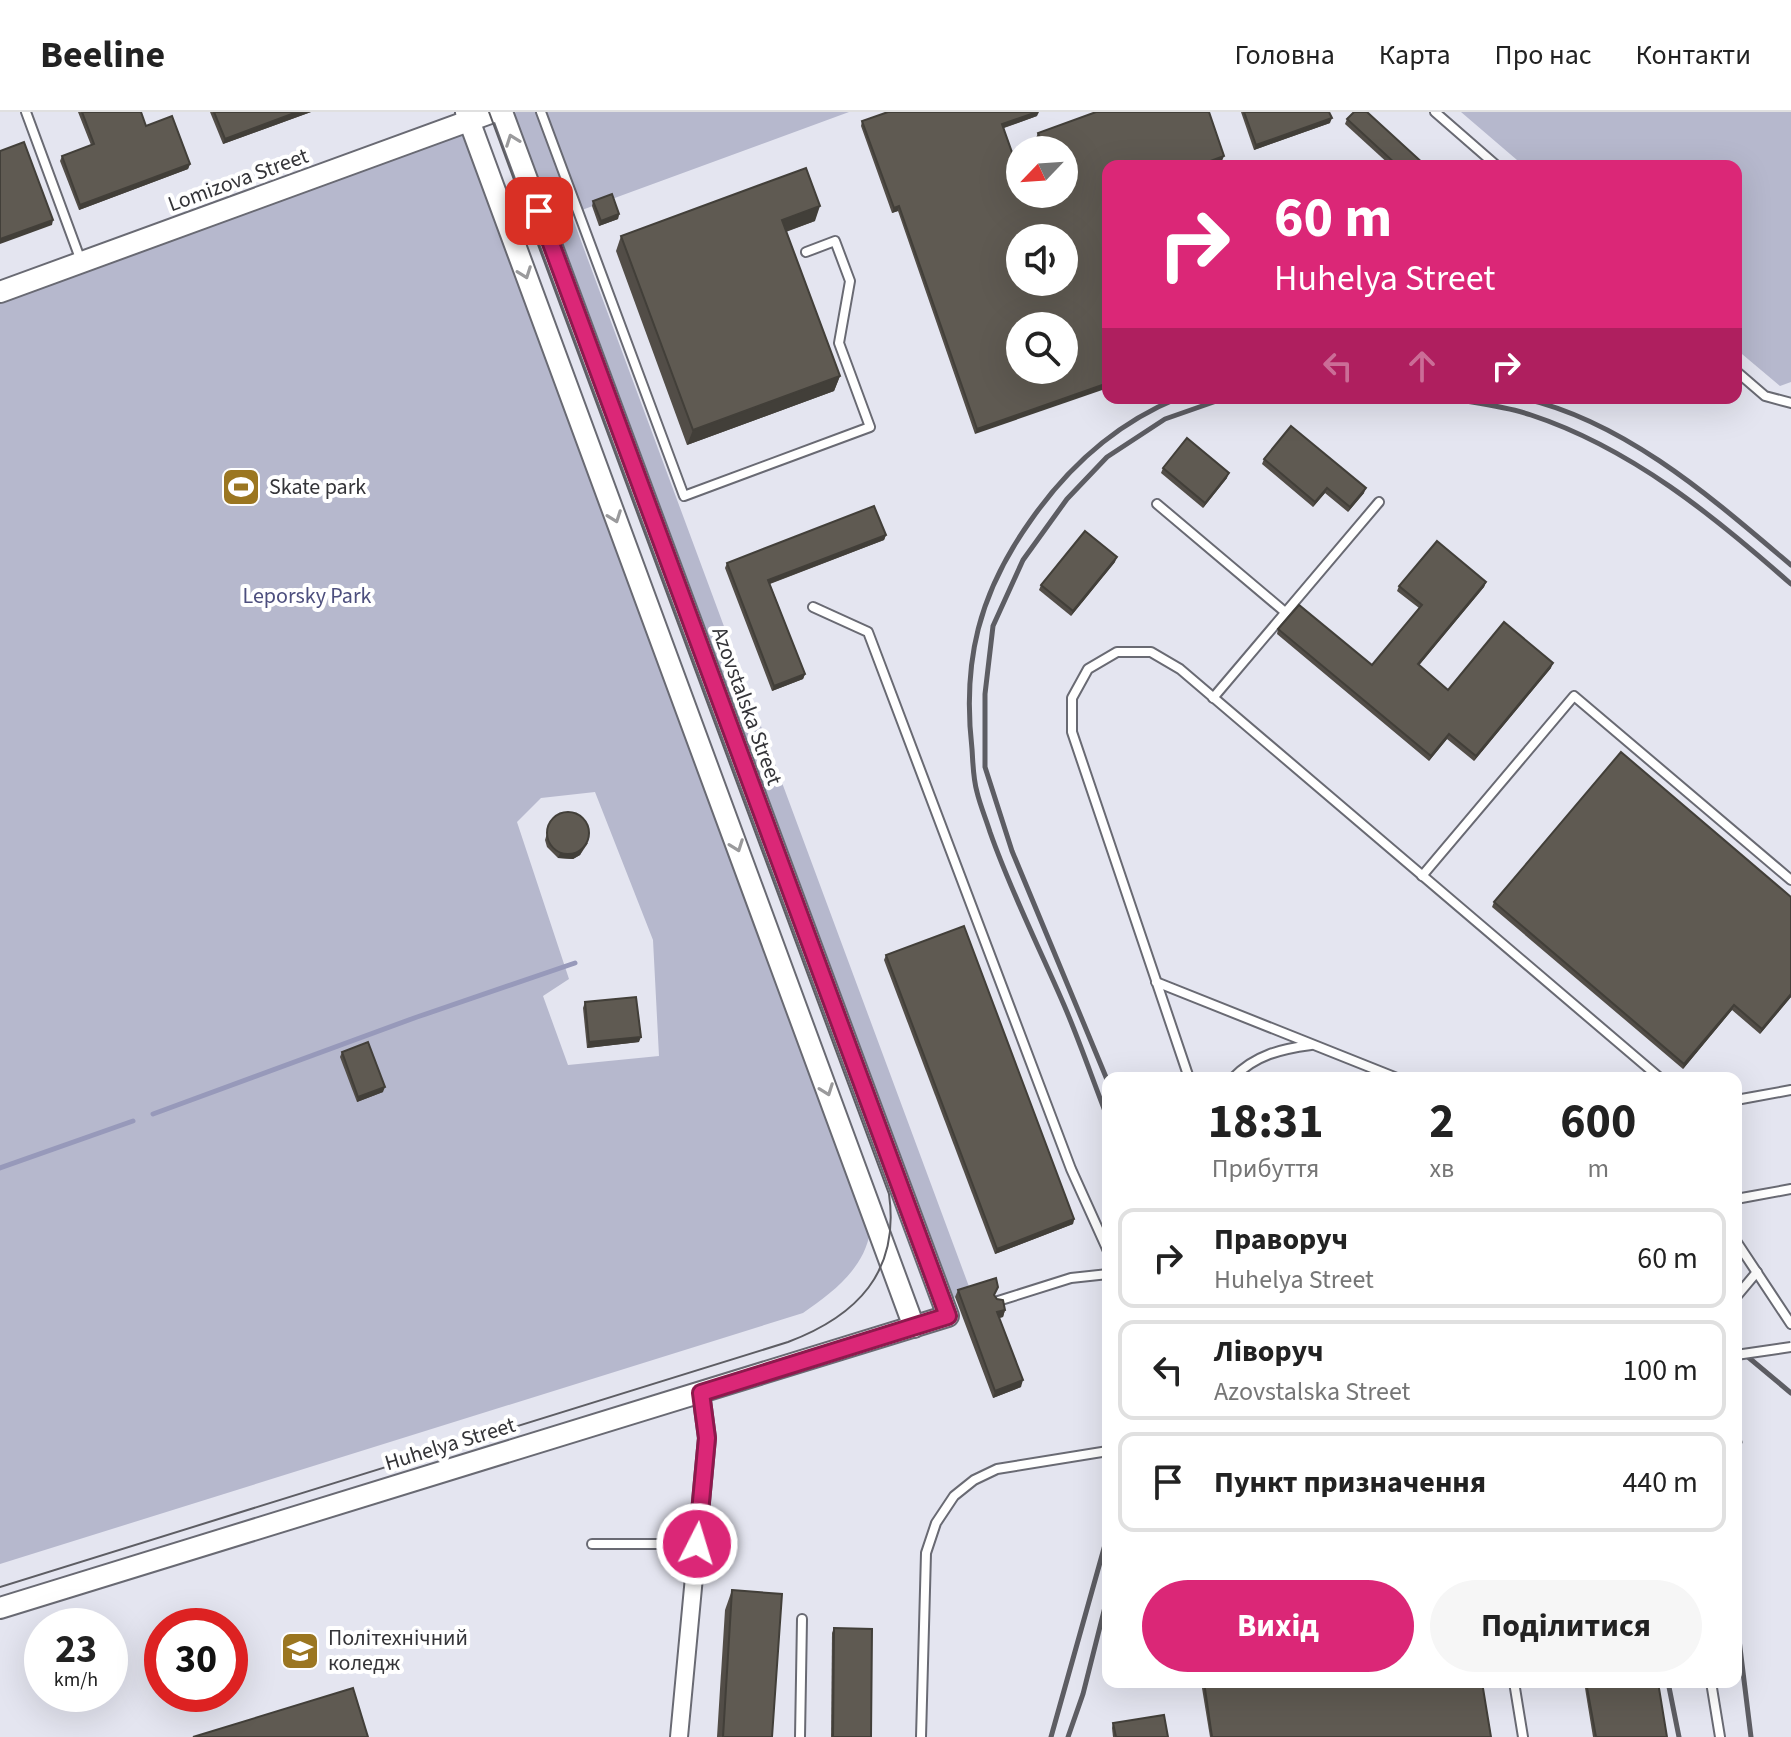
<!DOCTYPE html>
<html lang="uk">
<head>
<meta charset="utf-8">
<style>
	:root { --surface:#fff; --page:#f6f6f6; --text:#222; --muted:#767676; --line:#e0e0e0; --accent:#db2777 }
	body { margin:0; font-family:"Source Sans 3",sans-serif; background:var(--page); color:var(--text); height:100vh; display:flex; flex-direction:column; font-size:30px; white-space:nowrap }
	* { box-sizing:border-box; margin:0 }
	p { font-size:26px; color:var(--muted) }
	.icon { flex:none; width:44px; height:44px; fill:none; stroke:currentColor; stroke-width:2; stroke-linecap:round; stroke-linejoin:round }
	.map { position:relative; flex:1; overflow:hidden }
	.side { position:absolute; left:1102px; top:960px; width:640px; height:616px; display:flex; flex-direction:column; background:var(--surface); border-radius:16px; box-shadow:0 8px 32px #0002 }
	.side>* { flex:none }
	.banner { position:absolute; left:1102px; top:48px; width:640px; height:244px; border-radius:16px; box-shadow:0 8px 32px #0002; background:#db2777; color:#fff; overflow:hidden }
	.needle { width:52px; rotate:245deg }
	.tools { position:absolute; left:1006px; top:24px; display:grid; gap:16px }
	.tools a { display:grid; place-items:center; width:72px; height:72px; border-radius:50%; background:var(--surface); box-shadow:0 8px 32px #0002; font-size:40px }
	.speed { position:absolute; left:24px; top:1496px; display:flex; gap:16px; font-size:40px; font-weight:700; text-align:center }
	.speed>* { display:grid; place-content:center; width:104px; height:104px; border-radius:50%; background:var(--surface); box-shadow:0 8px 32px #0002; line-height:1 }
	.speed small { font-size:20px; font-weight:400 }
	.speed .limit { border:12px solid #d22; background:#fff; color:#111 }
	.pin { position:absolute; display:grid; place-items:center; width:68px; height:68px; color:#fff; margin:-34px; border-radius:16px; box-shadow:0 4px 12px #0006 }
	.me { position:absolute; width:88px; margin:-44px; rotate:5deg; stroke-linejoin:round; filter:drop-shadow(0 0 6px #0008) }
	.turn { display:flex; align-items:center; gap:28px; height:168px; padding:0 40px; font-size:36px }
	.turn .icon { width:104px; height:104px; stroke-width:2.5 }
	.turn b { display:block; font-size:56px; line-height:68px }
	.lanes { display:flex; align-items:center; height:76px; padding:0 40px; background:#0003; justify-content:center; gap:40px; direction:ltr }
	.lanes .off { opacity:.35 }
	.eta { display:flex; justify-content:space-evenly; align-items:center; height:136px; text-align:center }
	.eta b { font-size:48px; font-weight:700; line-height:56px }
	.cta { display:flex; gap:16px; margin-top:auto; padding:16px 40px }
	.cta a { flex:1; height:92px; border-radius:48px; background:var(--accent); color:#fff; font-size:32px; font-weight:700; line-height:92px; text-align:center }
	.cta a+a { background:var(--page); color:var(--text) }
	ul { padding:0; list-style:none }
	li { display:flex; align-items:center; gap:24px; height:100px; margin:0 16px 12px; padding:0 24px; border:4px solid var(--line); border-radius:16px }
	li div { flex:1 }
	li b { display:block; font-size:30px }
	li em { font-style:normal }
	header { display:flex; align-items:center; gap:48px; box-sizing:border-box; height:112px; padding:0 40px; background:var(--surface); border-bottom:2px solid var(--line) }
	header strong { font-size:38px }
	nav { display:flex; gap:44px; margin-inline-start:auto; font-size:28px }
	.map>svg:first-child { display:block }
	.green { fill:#b6b8cd; fill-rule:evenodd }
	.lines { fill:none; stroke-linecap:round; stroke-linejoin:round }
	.stream { stroke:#9799ba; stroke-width:5 }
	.service-casing { stroke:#696a73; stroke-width:12 }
	.minor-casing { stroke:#696a73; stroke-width:20 }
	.tertiary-casing { stroke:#696a73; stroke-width:24 }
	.service { stroke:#fff; stroke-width:8 }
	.minor { stroke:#fff; stroke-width:16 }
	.tertiary { stroke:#fff; stroke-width:20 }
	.tram { stroke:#5d5d63; stroke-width:2 }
	.rail { stroke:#5d5d63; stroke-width:5 }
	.service-bridge-casing { stroke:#696a73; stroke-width:12; stroke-linecap:butt }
	.service-bridge { stroke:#fff; stroke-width:8 }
	.wall { fill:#524d47 }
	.shaded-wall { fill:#423f39 }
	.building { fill:#5f5a52; stroke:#423f39; stroke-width:2; fill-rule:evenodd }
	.oneway { stroke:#9a9a9c }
	.route-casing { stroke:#8e194d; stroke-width:20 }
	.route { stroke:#db2777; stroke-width:14 }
	.labels { text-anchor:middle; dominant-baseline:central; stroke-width:8; stroke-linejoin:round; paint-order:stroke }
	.street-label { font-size:22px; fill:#343438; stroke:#fff }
	.poi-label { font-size:22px; fill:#343438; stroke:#fff; text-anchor:start }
	.park-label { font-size:22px; fill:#4d4f7e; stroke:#fff }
</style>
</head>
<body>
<header>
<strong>Beeline</strong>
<nav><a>Головна</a><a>Карта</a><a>Про нас</a><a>Контакти</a></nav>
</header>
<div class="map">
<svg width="1791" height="1625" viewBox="0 0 1791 1625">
	<rect width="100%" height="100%" fill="#e4e5f0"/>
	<g class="green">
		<path d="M516 0H849L571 102 971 1180 953 1186 513 1Z"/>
		<path d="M1461 0H1791V270L1780 274 1736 237V54H1524Z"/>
		<path d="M462 18 870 1120C864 1157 832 1181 803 1201L0 1452V187ZM595 680 653 828 659 944 568 953 543 884 569 867 517 710 541 686Z"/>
	</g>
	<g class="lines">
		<g class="stream">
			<path d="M153 1002 417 905 575 851"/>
			<path d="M0 1056 133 1009"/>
		</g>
		<g class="service-casing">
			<g id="service">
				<path d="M26 0 81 149"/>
				<path d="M541 0 684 384 870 315 839 231 850 169 835 129 806 140"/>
				<path d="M1435 0 1497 54"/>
				<path d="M1736 259 1765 284 1791 291"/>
				<path d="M1157 392 1285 500"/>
				<path d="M813 495 868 520 1071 1057 1108 1139"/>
				<path d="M1213 586 1379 390"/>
				<path d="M1422 764 1574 584 1791 768"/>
				<path d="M1156 870 1397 966"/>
				<path d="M1189 966 1072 620V586L1088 557 1117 540H1151L1180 557 1660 966"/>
				<path d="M1233 966C1255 943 1281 937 1311 933"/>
				<path d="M1736 988 1791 978"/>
				<path d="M1736 1087 1791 1077"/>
				<path d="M1736 1129 1791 1212"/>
				<path d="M1736 1185 1757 1160"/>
				<path d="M998 1189 1071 1166 1108 1162"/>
				<path d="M592 1432H697"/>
				<path d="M1514 1570 1523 1625"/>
				<path d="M1711 1570 1720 1625"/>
				<path d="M800 1625 802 1507"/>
				<path d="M921 1625 926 1441 936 1411 954 1384 974 1368 997 1357 1108 1339"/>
			</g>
		</g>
		<g class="minor-casing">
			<path id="minor" d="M679 1625 707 1326 701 1281"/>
		</g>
		<g class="tertiary-casing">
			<g id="tertiary">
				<path d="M466 0 914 1215"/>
				<path d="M0 180 493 0"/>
				<path d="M0 1496 948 1204 502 0"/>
			</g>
		</g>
		<use href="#service" class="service"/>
		<use href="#minor" class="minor"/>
		<use href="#tertiary" class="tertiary"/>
		<path class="tram" d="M0 1475 788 1230C857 1204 900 1160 889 1082L489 0"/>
		<g class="rail">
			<path d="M1448 286C1475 291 1505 294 1531 303 1631 336 1714 404 1791 472"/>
			<path d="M1522 286C1625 309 1712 386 1791 453"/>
			<path d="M1108 970 1012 739 985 655V582L993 514 1023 448 1067 387 1107 345 1165 307 1225 286"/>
			<path d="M1108 1007C1093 969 1080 930 1064 893 1039 835 1011 780 990 720 986 707 980 693 977 680 973 666 973 651 972 637 962 549 979 481 1031 408 1068 355 1117 311 1178 286"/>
			<path d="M1736 1235 1791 1281"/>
			<path d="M1736 1318 1740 1330"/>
			<path d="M1736 1503 1751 1625"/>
			<path d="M1668 1570 1679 1625"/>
			<path d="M1051 1625 1108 1422"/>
			<path d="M1068 1625 1083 1582 1108 1483"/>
		</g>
		<g class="service-bridge-casing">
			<path id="service-bridge" d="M1736 1243 1791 1235"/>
		</g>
		<use href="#service-bridge" class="service-bridge"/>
	</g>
	<g class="wall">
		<path d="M78 0H141L146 14 190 52 188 57 79 98 60 49 62 44 91 33Z"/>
		<path d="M210 0H311L223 32Z"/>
		<path d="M1241 0H1329L1330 11 1254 38Z"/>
		<path d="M1037 4 1004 16 1020 82H1064V38H1040L1036 26 1038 21 1222 49 1209 54 975 322 898 99 892 101 861 14 862 9Z"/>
		<path d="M1347 7 1426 54H1391L1345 12Z"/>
		<path d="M593 89 619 102 618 107 599 114 592 94Z"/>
		<path d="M815 109 786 120 840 264 834 279 687 333 616 139 621 124Z"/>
		<path d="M1264 347 1364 381 1348 400 1325 381 1313 395 1262 352Z"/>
		<path d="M1163 356 1227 366 1203 396 1161 361Z"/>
		<path d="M886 423 884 428 770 472 805 562 803 567 772 579 725 456 727 451Z"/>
		<path d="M1115 450 1071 504 1039 478 1041 473Z"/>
		<path d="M1486 470 1484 475 1419 553 1448 578 1551 556 1474 649 1447 627 1429 649 1277 522 1278 517 1372 553 1419 496 1397 479 1399 474Z"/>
		<path d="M551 708 588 731 580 743 573 747 558 746 547 735 545 728Z"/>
		<path d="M1494 790 1791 885 1760 922 1732 898 1683 957 1492 795Z"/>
		<path d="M886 843 1074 1107 1073 1112 995 1142 884 848Z"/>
		<path d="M585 890 639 930 587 936 583 896Z"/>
		<path d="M342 940 383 980 357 990 340 945Z"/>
		<path d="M958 1178 995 1184 1005 1198 1003 1205 999 1206 1021 1275 993 1286 955 1185Z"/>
		<path d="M732 1478 772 1625H717L725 1498Z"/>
		<path d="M834 1516 871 1625H831L832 1521Z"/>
		<path d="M1201 1570H1482L1491 1625H1210Z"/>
		<path d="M1584 1570H1658L1667 1625H1593Z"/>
		<path d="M1113 1611 1168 1625H1113L1112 1616Z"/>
	</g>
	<g class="shaded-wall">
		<path d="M297 0H311L223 32 225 27Z"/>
		<path d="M1037 0H1039L1037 4 1000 17 1002 12Z"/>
		<path d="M1332 6 1330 11 1254 38 1256 33Z"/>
		<path d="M1224 44 1222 49 1209 54H1197Z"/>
		<path d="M190 52 188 57 79 98 80 93Z"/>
		<path d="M820 94 815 109 776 123 782 108Z"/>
		<path d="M899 94 898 99 892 101 894 96Z"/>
		<path d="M619 102 618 107 599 114 601 109Z"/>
		<path d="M53 108 52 113 0 132V127Z"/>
		<path d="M840 264 834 279 687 333 693 318Z"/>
		<path d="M1108 271V276L975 322 977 317Z"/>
		<path d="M1229 361 1227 366 1203 396 1205 391Z"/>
		<path d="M1327 376 1325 381 1313 395 1315 390Z"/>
		<path d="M1366 376 1364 381 1348 400 1350 395Z"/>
		<path d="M886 423 884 428 766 473 768 468Z"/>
		<path d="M1117 445 1115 450 1071 504 1073 499Z"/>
		<path d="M1486 470 1484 475 1416 557 1418 552Z"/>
		<path d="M1553 551 1551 556 1474 649 1476 644Z"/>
		<path d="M805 562 803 567 772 579 774 574Z"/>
		<path d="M1449 622 1447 627 1429 649 1431 644Z"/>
		<path d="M589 726 580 743 573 747 558 746 560 741Z"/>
		<path d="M1791 882V885L1760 922 1762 917Z"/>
		<path d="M1734 893 1732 898 1683 957 1684 952Z"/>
		<path d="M641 925 639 930 587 936 589 930Z"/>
		<path d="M385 975 383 980 357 990 358 985Z"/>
		<path d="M1074 1107 1073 1112 995 1142 997 1137Z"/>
		<path d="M1005 1198 1003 1205 994 1207 997 1200Z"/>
		<path d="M1023 1268 1021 1275 993 1286 995 1279Z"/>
	</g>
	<g class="building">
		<path d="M82 0H141L146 14 172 4 190 52 80 93 62 44 94 32Z"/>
		<path d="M214 0H297L225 27Z"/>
		<path d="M888 0H1037L1002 12 1020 63V82H1064V38H1044L1038 21 1096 0H1209L1224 44 1197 54H1202H1108V271L977 317 899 94 894 96 862 9ZM1020 126H1064V170H1020ZM1020 214H1064V258H1020Z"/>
		<path d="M1244 0H1329L1332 6 1256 33Z"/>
		<path d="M1354 0H1367L1426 54H1398L1347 7Z"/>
		<path d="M24 30 53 108 0 127V39Z"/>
		<path d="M806 56 820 94 782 108 840 264 693 318 621 124Z"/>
		<path d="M612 82 619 102 601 109 593 89Z"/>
		<path d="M1291 314 1366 376 1350 395 1327 376 1315 390 1264 347Z"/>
		<path d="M1187 326 1229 361 1205 391 1163 356Z"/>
		<path d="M874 394 886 423 768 468 805 562 774 574 727 451Z"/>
		<path d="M1085 419 1117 445 1073 499 1041 473Z"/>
		<path d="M1437 429 1486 470 1418 552 1448 578 1504 510 1553 551 1476 644 1449 622 1431 644 1278 517 1299 493 1372 553 1422 493 1399 474Z"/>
		<path d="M1621 640 1791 785V882L1762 917 1734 893 1684 952 1494 790Z"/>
		<circle cx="568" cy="721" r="21"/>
		<path d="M964 814 1074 1107 997 1137 886 843Z"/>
		<path d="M636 885 641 925 589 930 585 890Z"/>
		<path d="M368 930 385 975 358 985 342 940Z"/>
		<path d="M996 1166 998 1175 994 1183 997 1187 1003 1188 1005 1198 997 1200 1023 1268 995 1279 958 1178Z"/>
		<path d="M732 1478 782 1482 772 1625H723Z"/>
		<path d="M834 1516 872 1517 871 1625H833Z"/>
		<path d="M1204 1570H1482L1491 1625H1212Z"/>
		<path d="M1586 1570H1658L1667 1625H1596Z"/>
		<path d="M353 1576 368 1625H193Z"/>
		<path d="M1164 1603 1168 1625H1116L1113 1611Z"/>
	</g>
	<defs><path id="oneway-chevron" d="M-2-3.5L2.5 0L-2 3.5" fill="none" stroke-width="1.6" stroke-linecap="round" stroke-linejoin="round" transform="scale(2)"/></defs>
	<g class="oneway">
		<use href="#oneway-chevron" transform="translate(512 28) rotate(-110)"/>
		<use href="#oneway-chevron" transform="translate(525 161) rotate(70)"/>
		<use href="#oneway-chevron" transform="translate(615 405) rotate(70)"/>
		<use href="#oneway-chevron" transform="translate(737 734) rotate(70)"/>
		<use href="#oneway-chevron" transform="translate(827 978) rotate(70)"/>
	</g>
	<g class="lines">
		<g class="route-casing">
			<path id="route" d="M539 99 948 1204 701 1281 707 1326 697 1432"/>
		</g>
		<use href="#route" class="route"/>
	</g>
	<defs>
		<g id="stadium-square" transform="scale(2)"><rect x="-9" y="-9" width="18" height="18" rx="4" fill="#9b7621" stroke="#fff"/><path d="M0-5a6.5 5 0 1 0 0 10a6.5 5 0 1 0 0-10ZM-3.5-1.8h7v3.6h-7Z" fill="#fff"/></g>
		<g id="university-square" transform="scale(2)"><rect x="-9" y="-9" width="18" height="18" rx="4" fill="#9b7621" stroke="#fff"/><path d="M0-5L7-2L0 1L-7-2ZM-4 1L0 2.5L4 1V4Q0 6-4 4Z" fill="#fff"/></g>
	</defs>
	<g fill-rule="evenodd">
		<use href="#stadium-square" x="241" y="375"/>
		<use href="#university-square" x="300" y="1539"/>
	</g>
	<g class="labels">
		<g class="street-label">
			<text transform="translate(238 68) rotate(-20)">Lomizova Street</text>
			<text transform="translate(747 594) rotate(70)">Azovstalska Street</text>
			<text transform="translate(450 1332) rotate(-17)">Huhelya Street</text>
		</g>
		<g class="poi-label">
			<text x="269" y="375">Skate park</text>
			<text x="328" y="1526">Політехнічний<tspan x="328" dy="25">коледж</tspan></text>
		</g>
		<g class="park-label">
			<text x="307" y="484">Leporsky Park</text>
		</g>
	</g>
</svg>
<div class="tools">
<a><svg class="needle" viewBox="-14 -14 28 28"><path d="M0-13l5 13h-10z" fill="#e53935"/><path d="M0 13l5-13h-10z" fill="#767676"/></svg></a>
<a><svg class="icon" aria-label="sound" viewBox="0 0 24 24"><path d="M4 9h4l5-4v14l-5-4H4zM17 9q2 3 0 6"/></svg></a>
<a><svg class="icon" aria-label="search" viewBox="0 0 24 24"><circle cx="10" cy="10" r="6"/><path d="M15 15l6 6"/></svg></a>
</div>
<div class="speed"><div>23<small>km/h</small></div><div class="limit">30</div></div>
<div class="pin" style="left:539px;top:99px;background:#d93025"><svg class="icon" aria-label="arrive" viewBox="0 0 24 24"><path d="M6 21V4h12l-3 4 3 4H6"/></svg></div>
<svg class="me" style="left:697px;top:1432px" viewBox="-20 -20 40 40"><circle r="17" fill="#db2777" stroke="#fff" stroke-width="3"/><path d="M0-11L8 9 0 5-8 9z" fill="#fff"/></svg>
<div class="banner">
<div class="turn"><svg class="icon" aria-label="right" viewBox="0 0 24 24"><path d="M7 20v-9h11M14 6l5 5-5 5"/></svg><div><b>60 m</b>Huhelya Street</div></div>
<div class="lanes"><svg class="icon off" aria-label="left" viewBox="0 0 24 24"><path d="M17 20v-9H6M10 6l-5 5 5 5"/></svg><svg class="icon off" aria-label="ahead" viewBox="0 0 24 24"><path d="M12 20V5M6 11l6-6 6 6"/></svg><svg class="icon" aria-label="right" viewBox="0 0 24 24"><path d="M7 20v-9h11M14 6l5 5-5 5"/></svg></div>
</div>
<section class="side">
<div class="eta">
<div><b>18:31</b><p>Прибуття</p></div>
<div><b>2</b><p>хв</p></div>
<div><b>600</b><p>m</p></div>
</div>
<ul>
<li><svg class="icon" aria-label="right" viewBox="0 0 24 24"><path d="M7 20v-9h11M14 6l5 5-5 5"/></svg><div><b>Праворуч</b><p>Huhelya Street</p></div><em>60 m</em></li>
<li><svg class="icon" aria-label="left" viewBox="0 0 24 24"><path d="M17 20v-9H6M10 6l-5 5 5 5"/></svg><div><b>Ліворуч</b><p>Azovstalska Street</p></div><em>100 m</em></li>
<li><svg class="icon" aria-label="arrive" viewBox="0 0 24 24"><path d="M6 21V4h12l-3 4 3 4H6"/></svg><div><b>Пункт призначення</b></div><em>440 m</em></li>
</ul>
<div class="cta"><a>Вихід</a><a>Поділитися</a></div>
</section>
</div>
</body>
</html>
